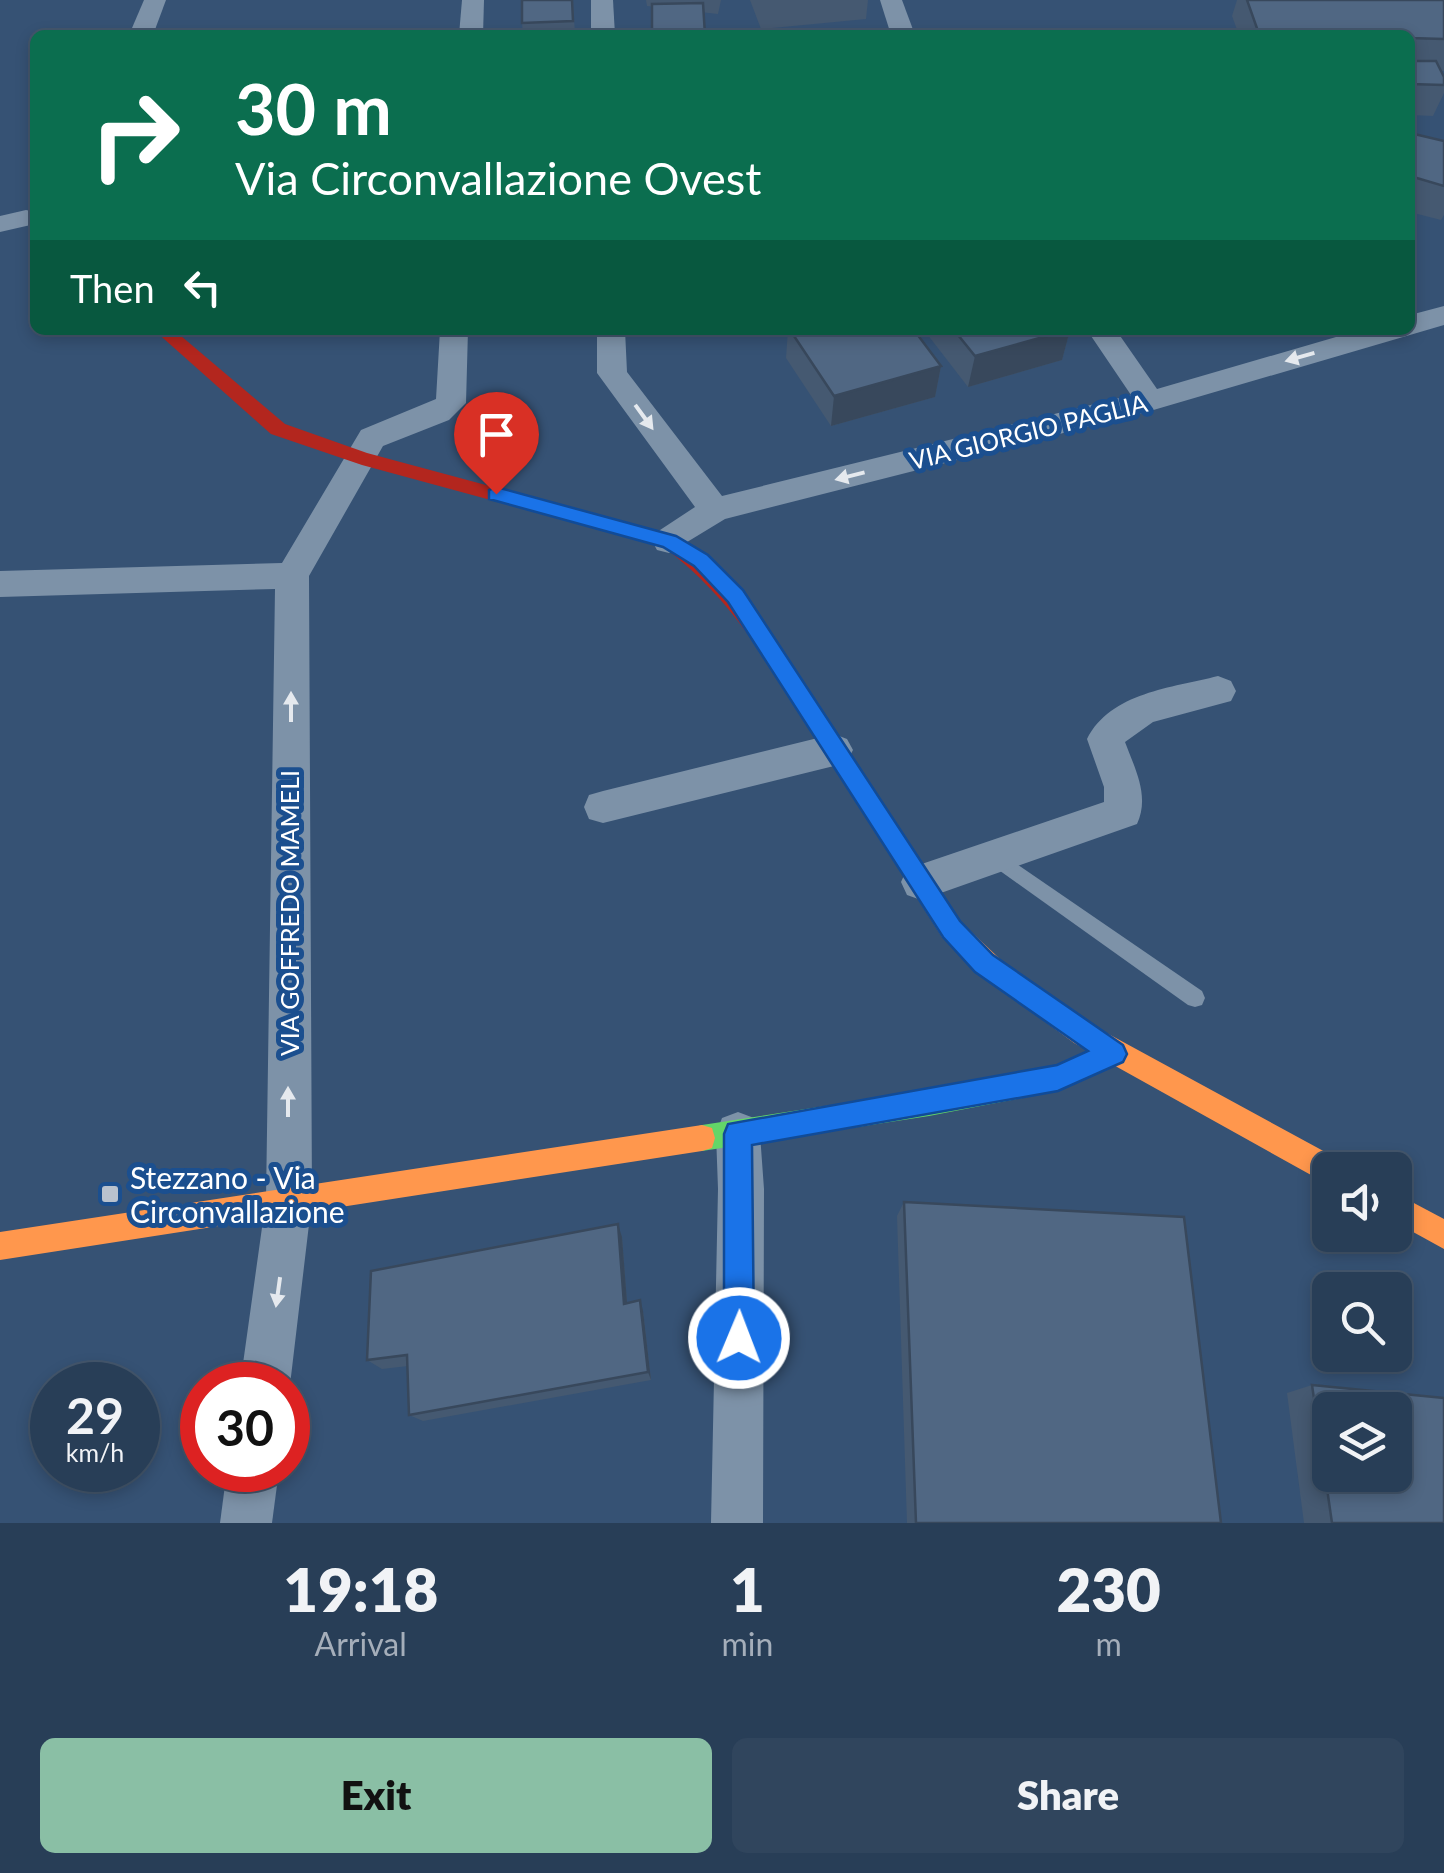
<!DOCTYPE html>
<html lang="en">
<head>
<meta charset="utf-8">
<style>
	:root { --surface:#283e57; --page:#30455d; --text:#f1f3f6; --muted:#a5aeba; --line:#44576d; --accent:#8abfa5 }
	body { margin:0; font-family:Lato,sans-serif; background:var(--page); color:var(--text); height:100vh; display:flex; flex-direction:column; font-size:38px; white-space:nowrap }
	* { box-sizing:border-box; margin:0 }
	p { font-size:32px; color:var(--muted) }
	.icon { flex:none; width:55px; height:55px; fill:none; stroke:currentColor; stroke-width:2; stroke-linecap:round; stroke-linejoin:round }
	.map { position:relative; height:1523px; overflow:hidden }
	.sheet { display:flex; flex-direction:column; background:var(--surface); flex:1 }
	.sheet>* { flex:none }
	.banner { position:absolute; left:30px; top:30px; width:1385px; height:305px; border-radius:15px; box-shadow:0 5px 15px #0003,0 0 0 2px var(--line); background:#0b6e4f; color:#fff; overflow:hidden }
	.controls { position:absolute; left:1312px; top:1152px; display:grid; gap:20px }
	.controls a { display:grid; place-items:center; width:100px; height:100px; border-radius:15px; background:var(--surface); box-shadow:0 5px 15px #0003,0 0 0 2px var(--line); font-size:50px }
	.speed { position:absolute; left:30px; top:1362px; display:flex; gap:20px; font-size:50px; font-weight:700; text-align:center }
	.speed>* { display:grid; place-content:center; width:130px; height:130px; border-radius:50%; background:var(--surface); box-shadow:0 5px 15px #0003,0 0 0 2px var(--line); line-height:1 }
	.speed small { font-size:25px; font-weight:400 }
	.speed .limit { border:15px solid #d22; background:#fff; color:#111 }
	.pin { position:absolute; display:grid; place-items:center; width:85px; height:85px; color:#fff; margin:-102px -42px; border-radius:50% 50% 50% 0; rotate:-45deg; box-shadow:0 0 10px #0007 }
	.pin .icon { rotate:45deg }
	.me { position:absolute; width:110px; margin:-55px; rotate:1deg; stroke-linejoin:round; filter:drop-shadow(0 0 8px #0008) }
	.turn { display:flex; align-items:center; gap:35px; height:210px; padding:0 40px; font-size:45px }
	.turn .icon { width:130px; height:130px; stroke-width:2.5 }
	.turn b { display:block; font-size:70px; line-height:85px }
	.then { display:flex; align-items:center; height:95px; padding:0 40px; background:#0003; gap:20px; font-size:38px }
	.eta { display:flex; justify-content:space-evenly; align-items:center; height:170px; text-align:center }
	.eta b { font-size:60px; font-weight:800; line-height:70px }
	.action { display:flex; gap:20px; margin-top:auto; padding:20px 40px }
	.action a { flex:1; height:115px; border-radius:15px; background:var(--accent); color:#111; font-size:40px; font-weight:800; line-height:115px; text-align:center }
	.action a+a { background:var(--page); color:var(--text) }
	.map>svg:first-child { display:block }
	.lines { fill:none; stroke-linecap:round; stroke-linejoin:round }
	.lane { fill:#7d92a8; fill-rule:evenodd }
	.street { fill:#7d92a8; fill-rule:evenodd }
	.fast { fill:#63d668; fill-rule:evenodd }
	.slow { fill:#ff974d; fill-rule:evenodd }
	.jam { fill:#b3261e; fill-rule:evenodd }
	.wall { fill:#455971 }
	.shaded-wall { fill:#38485c }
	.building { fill:#506783; stroke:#38485c; stroke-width:2.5; fill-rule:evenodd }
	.oneway { fill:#e5e9ee }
	.route { fill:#1a73e8; stroke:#114b97; stroke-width:2.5 }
	.poi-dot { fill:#b9c2ce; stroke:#1b4f8f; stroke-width:4 }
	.labels { text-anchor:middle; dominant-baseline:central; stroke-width:10; stroke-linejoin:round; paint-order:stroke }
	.street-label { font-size:25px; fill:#fff; stroke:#1b4f8f }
	.near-poi-label { font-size:30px; fill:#fff; stroke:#1b4f8f; text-anchor:start }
</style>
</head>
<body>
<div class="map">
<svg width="1444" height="1523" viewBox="0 0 1444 1523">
	<rect width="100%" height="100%" fill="#365274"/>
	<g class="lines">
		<path class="lane" d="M995 849 1202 991 1205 998 1202 1005 1195 1007 1188 1005 989 863 986 857 989 851Z"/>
		<g class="street">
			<path d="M144 0H166L153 35H129Z"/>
			<path d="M462 0H484L483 35H459Z"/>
			<path d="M591 0H613L615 35H591Z"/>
			<path d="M880 0H902L915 35H891Z"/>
			<path d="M26 210 35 212V224L0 232V216Z"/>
			<path d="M1444 306V325L1150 411 725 519 669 553 657 550 652 541 657 532 695 507 597 373V330H625L627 372 722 496 1131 395 1087 330H1116L1157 389 1360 330H1410V315Z"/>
			<path d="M440 330H468L466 403 449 420 383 446 309 576 312 1199 290 1385 288 1391V1385H240L266 1199 275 589 0 597V571L282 563 361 430 436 399Z"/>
			<path d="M1218 676 1231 681 1236 691 1231 701 1153 722 1125 742C1135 769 1150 796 1137 824L921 900 907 895 901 882 907 869 1104 802V787L1087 739C1111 692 1172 688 1218 676Z"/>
			<path d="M834 734 847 739 853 750 847 761 834 766 603 823 589 819 584 807 589 795 603 791Z"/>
			<path d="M738 1112 754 1118 760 1134 764 1189 763 1523H711L718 1189 716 1134 722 1118Z"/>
			<path d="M227 1470H279L272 1523H220Z"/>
		</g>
		<path class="fast" d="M1113 1040 1122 1044 1126 1053 1122 1062 1058 1091 929 1116 702 1151 692 1148 689 1138 692 1128 702 1125 929 1090 1056 1065Z"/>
		<g class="slow">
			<path d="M821 719 829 722 960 921 1001 960 1092 1025 1340 1160 1344 1170H1330V1184L1320 1180 1074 1043 983 976 942 937 813 734 810 728 813 722Z"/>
			<path d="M702 1125 712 1128 715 1138 712 1148 702 1151 0 1260V1232Z"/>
			<path d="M1395 1193 1444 1219V1249L1395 1222Z"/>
		</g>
		<path class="jam" d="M154 330H174L285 424 367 453 676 536 701 554 744 596 829 722 832 728 829 734H813C769 665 731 596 663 547L362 465 271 434Z"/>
	</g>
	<g class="wall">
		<path d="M573 0 575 35H523L522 23Z"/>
		<path d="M646 0H721L718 14 647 6Z"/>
		<path d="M750 0H868L866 19 761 29Z"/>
		<path d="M1237 0H1444V71H1441L1444 77V93L1433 116 1410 115V35H1239L1232 16Z"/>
		<path d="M1410 133 1444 141V215L1441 220 1410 212Z"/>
		<path d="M788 330H914L941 366 935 397 831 426 786 358Z"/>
		<path d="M924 330H1070L1062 360 968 387Z"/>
		<path d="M904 1202 1221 1523H907L897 1216Z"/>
		<path d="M622 1237 627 1303 643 1311 651 1380 423 1421 409 1415 408 1366 382 1369 367 1360Z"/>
		<path d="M1312 1385 1444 1523H1304L1287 1393Z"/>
	</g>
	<g class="shaded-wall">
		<path d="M1070 330 1062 360 968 387 975 356Z"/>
		<path d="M941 366 935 397 831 426 834 396Z"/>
		<path d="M618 1224 622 1237 628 1315 624 1304Z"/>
		<path d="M640 1300 643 1311 651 1380 648 1372Z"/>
	</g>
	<g class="building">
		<path d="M522 0H572L573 21 522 23Z"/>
		<path d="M1247 0H1444V39L1410 38V35L1259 34Z"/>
		<path d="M703 3 705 35H652V4Z"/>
		<path d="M1410 61H1436L1444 77V85L1410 84Z"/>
		<path d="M1410 133 1444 141V186L1410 176Z"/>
		<path d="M790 330H914L941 366 834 396Z"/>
		<path d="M954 330H1068L975 356Z"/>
		<path d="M904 1202 1184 1217 1221 1523H916Z"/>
		<path d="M618 1224 624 1304 640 1300 648 1372 409 1415 407 1355 367 1360 371 1271Z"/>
		<path d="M1312 1385 1444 1398V1523H1332ZM1330 1410H1395V1475H1330Z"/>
	</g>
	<defs><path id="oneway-solid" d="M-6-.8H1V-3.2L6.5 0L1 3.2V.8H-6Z" transform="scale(2.5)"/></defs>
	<g class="oneway">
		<use href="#oneway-solid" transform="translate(1300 357) rotate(164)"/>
		<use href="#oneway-solid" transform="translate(644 417) rotate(54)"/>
		<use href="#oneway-solid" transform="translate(850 476) rotate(166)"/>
		<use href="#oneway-solid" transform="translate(291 707) rotate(-90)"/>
		<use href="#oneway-solid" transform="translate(288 1102) rotate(-90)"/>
		<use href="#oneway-solid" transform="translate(278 1292) rotate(98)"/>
	</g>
	<path class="route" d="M496 487 676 536 708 555 743 590 960 921 993 955 1123 1045 1127 1054 1123 1062 1058 1091 752 1145 754 1338 749 1348 739 1352 729 1348 724 1338V1134L728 1124 1057 1065 1088 1051 975 972 943 937 728 602 694 566 663 547 489 499V490Z"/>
	<rect class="poi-dot" x="100" y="1184" width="20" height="20" rx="5"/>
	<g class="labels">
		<g class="street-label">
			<text transform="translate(1028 431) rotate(-14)">VIA GIORGIO PAGLIA</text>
			<text transform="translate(289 913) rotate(-90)">VIA GOFFREDO MAMELI</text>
		</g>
		<g class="near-poi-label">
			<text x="130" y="1177">Stezzano - Via<tspan x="130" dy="34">Circonvallazione</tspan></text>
		</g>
	</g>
</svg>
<div class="controls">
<a><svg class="icon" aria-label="sound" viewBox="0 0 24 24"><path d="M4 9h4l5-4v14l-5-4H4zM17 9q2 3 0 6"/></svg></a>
<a><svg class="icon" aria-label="search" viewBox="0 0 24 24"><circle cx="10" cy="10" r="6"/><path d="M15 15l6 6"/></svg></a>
<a><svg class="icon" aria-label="layers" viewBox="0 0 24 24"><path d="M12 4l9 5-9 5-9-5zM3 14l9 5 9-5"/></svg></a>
</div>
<div class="speed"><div>29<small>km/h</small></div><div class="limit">30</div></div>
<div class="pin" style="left:496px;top:494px;background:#d93025"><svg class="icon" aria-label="arrive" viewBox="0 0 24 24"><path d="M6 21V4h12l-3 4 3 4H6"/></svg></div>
<svg class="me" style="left:739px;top:1338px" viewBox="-20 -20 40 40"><circle r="17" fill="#1a73e8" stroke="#fff" stroke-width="3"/><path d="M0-11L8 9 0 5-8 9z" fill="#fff"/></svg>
<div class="banner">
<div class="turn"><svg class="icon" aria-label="right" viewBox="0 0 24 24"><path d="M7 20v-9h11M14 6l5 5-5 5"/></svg><div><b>30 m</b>Via Circonvallazione Ovest</div></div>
<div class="then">Then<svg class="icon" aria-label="left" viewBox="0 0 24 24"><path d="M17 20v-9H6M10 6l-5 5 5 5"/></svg></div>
</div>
</div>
<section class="sheet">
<div class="eta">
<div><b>19:18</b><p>Arrival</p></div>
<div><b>1</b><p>min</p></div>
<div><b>230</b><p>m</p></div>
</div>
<div class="action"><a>Exit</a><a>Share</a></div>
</section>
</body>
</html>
